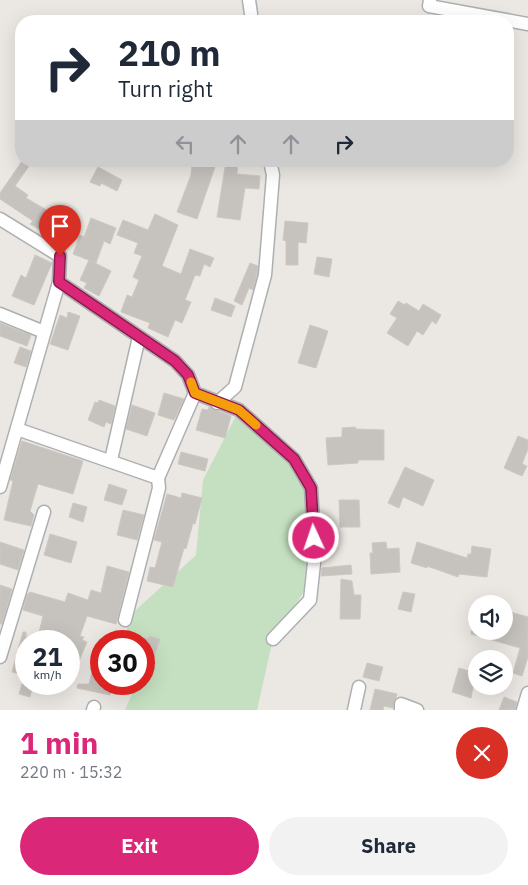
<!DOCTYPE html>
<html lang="en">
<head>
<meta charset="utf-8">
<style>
	:root { --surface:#fff; --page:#f2f2f3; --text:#1f2937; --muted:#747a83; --accent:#db2777 }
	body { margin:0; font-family:"IBM Plex Sans",sans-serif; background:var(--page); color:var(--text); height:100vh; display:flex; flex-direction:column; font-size:19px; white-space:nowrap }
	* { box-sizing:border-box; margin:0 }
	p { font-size:16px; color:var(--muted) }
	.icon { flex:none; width:28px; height:28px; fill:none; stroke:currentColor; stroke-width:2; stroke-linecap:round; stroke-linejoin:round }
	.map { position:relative; height:710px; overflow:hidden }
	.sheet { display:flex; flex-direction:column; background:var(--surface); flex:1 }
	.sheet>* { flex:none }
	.guide { position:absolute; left:15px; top:15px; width:499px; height:152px; border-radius:20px; box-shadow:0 5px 20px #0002; background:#fff; color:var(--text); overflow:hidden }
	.buttons { position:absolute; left:468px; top:595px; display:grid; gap:10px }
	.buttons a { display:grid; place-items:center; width:45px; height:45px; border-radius:50%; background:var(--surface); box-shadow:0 5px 20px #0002; font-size:25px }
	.speed { position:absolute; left:15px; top:630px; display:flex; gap:10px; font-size:25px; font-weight:700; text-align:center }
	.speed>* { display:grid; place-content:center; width:65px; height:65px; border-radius:50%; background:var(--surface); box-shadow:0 5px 20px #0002; line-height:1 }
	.speed small { font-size:12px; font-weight:400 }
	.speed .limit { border:8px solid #d22; background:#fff; color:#111 }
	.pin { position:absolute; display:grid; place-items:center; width:42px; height:42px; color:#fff; margin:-51px -21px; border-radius:50% 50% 50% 0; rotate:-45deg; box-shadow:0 0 5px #0007 }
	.pin .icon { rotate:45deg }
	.me { position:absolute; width:55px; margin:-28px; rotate:357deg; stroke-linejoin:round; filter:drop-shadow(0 0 4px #0008) }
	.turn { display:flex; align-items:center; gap:18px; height:105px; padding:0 20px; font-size:22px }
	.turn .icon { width:65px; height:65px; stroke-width:2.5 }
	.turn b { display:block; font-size:35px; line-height:42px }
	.lanes { display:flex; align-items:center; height:48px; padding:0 20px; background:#0003; justify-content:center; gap:25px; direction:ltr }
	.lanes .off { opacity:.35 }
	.round { display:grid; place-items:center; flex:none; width:52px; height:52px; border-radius:26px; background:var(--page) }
	.head { display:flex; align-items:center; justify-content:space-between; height:85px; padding:0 20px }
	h1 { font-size:30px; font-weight:800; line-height:38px; color:var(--accent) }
	.button { display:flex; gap:10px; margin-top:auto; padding:10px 20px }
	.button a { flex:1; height:58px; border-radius:30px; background:var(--accent); color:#fff; font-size:20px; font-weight:800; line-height:58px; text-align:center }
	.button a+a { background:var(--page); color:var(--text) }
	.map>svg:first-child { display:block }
	.green { fill:#c5e0c1 }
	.building { fill:#c6c2be; stroke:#cfc8c1 }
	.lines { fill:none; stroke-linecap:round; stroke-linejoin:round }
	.street-casing { stroke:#adb0b2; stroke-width:15 }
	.street { stroke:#fff; stroke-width:12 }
	.route-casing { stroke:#8e194d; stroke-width:12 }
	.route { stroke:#db2777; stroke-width:9 }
	.slow { stroke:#f59e0b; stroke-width:9 }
</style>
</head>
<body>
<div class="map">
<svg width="528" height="710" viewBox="0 0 528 710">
	<rect width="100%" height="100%" fill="#ebe7e2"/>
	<path class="green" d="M239 410 311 488 312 579 273 639 257 710H125L136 684H144V641H130L125 620 196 555 203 480Z"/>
	<g class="building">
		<path d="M22 161 29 166 15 186 28 195 26 198 57 216 46 233 30 224 33 221 0 199V193Z"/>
		<path d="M192 161H217L197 219 177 212 191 175Z"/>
		<path d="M226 161H238L237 174 260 176 259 189 245 188 240 220 217 217Z"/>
		<path d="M98 167 122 180 117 191 101 183 100 186 90 182Z"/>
		<path d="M155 214 178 225 162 266 181 274 190 249 214 258 210 267 204 264 200 276 195 275 185 300 191 302 182 323 175 320 168 337 148 328 150 323 121 312 127 295 132 297 139 280 133 277 142 256 134 253 138 243 117 235 123 220 148 230Z"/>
		<path d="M91 218 116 228 110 244 104 241 96 263 73 254 80 235 84 237Z"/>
		<path d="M285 221 308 223 306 243 298 242V265H286V241L283 240Z"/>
		<path d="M35 255 52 263 34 305 12 296 21 275 26 278Z"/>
		<path d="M317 257 332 259 329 277 314 274Z"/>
		<path d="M89 260 111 271 99 296 84 288 87 283 80 280Z"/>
		<path d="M250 263 258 266 257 274 253 290 249 288 242 305 234 301Z"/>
		<path d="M215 298 235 306 231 317 211 310Z"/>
		<path d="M398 301 405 305 406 303 419 311 423 304 441 315 436 324 432 321 423 335 417 331 408 346 387 333 397 318 390 314Z"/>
		<path d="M68 312 80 316 68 350 50 344 60 315 67 318Z"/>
		<path d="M0 323 31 335 27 346 0 336Z"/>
		<path d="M310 325 328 331 316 368 298 363Z"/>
		<path d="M20 347 31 351 26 367 14 363Z"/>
		<path d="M164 393 184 399 174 420 158 415Z"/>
		<path d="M99 400 115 406 111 424 106 422 104 427 88 420 95 402 98 403Z"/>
		<path d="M132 405 155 413 147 436 126 429Z"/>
		<path d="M209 407 231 416 225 438 196 430 202 409 208 410Z"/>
		<path d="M355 427 356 429 384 430V460H358V463L328 465 326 438 342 437V428Z"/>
		<path d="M518 436 528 440V449L522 464 527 466 522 476 504 468Z"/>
		<path d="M22 441 83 461 73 494 38 484 30 511 34 515 31 526 4 520 13 481 10 480Z"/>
		<path d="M181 452 208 459 205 471 178 464Z"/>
		<path d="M405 467 434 480 423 506 403 497 399 508 388 503Z"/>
		<path d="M109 484 127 490 122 505 104 500Z"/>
		<path d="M182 493 202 498 195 524 193 523 186 549 184 548 173 587 147 581 150 567 155 568 162 542 154 540 167 494 181 498Z"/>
		<path d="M339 500H359L360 527H340Z"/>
		<path d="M73 503 87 507 83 522 69 517Z"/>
		<path d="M123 510 144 515 137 540 117 535Z"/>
		<path d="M50 534 77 542 71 563 44 555Z"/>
		<path d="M0 542 24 550 18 570 0 564Z"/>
		<path d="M386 542 387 549 399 548 400 572 371 574 370 553H373L372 543Z"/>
		<path d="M417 542 467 558 468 554H471L472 546 491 549 487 577 459 574 458 577 427 566V568L411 563Z"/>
		<path d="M351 565 352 574 321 576 322 568Z"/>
		<path d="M107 566 129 572 116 624 87 616 80 636 84 637 82 640 87 642 69 685V641H37L43 616 23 610 27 595 30 592 65 602 68 593 88 600 91 590 101 593Z"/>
		<path d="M341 579 352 581 354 595H361L360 619H340Z"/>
		<path d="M0 585 12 589 2 624H0Z"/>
		<path d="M403 592 415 594 411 612 398 609Z"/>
		<path d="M504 610 528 617V657L522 676 513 673 520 648 471 634V631H504Z"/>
		<path d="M23 632H26V676L12 672Z"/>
		<path d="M149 636 160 639 151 666 150 659 144 657V637L149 639Z"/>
		<path d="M97 650H101V684H112L110 695 77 688 78 684H89Z"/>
		<path d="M367 663 383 667 379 681 363 677Z"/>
		<path d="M459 668 476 673 471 698 452 692Z"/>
		<path d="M22 684H33L30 697 19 694Z"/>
		<path d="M375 689 397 694 393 708 384 706 383 710H370Z"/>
		<path d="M504 697 517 702 515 710H499Z"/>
	</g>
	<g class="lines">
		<g class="street-casing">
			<g id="street">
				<path d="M249 0 252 21"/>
				<path d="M430 0 429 6 528 24"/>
				<path d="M0 219 60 256 59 282 0 487"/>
				<path d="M59 282 175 361 188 375 195 393 158 478"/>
				<path d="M0 314 44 332"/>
				<path d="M195 393 239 410 294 459 311 488 315 554 310 600 273 639"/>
				<path d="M217 403 235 387 265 275 273 175 270 161"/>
				<path d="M17 429 158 478 159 488 125 620"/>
				<path d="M111 460 139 337"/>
				<path d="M0 657 44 512"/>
				<path d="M93 710 94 707"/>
				<path d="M354 710 359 687"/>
				<path d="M401 710V704L417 710"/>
				<path d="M523 710 528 693"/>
			</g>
		</g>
		<use href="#street" class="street"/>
	</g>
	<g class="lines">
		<g class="route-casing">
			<path id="route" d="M60 256 59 282 175 361 188 375 195 393 239 410 294 459 311 488 314 538"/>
		</g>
		<use href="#route" class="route"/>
		<path class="slow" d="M191 382 195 393 239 410 256 425"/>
	</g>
</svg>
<div class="buttons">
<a><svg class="icon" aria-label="sound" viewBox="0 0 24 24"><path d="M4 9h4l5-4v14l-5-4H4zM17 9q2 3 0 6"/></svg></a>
<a><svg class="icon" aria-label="layers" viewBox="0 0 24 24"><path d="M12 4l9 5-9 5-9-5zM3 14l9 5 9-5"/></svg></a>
</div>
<div class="speed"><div>21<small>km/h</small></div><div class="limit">30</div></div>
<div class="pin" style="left:60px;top:256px;background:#d93025"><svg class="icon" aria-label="arrive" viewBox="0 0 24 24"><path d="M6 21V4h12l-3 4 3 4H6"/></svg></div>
<svg class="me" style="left:314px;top:538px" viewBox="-20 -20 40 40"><circle r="17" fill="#db2777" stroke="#fff" stroke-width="3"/><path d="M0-11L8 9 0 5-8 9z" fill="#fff"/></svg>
<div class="guide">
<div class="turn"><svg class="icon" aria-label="right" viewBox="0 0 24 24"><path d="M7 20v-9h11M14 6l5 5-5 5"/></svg><div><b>210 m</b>Turn right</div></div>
<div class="lanes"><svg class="icon off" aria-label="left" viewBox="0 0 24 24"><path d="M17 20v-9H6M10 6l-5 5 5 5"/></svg><svg class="icon off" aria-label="ahead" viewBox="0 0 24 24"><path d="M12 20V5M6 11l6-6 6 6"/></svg><svg class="icon off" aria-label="ahead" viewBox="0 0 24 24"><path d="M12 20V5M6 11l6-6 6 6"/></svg><svg class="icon" aria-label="right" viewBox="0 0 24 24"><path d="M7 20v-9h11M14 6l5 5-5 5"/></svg></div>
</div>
</div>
<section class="sheet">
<div class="head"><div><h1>1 min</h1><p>220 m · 15:32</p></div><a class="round" style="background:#d93025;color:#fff"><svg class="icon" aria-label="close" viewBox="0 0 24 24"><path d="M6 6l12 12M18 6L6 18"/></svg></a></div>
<div class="button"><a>Exit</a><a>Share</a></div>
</section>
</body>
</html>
